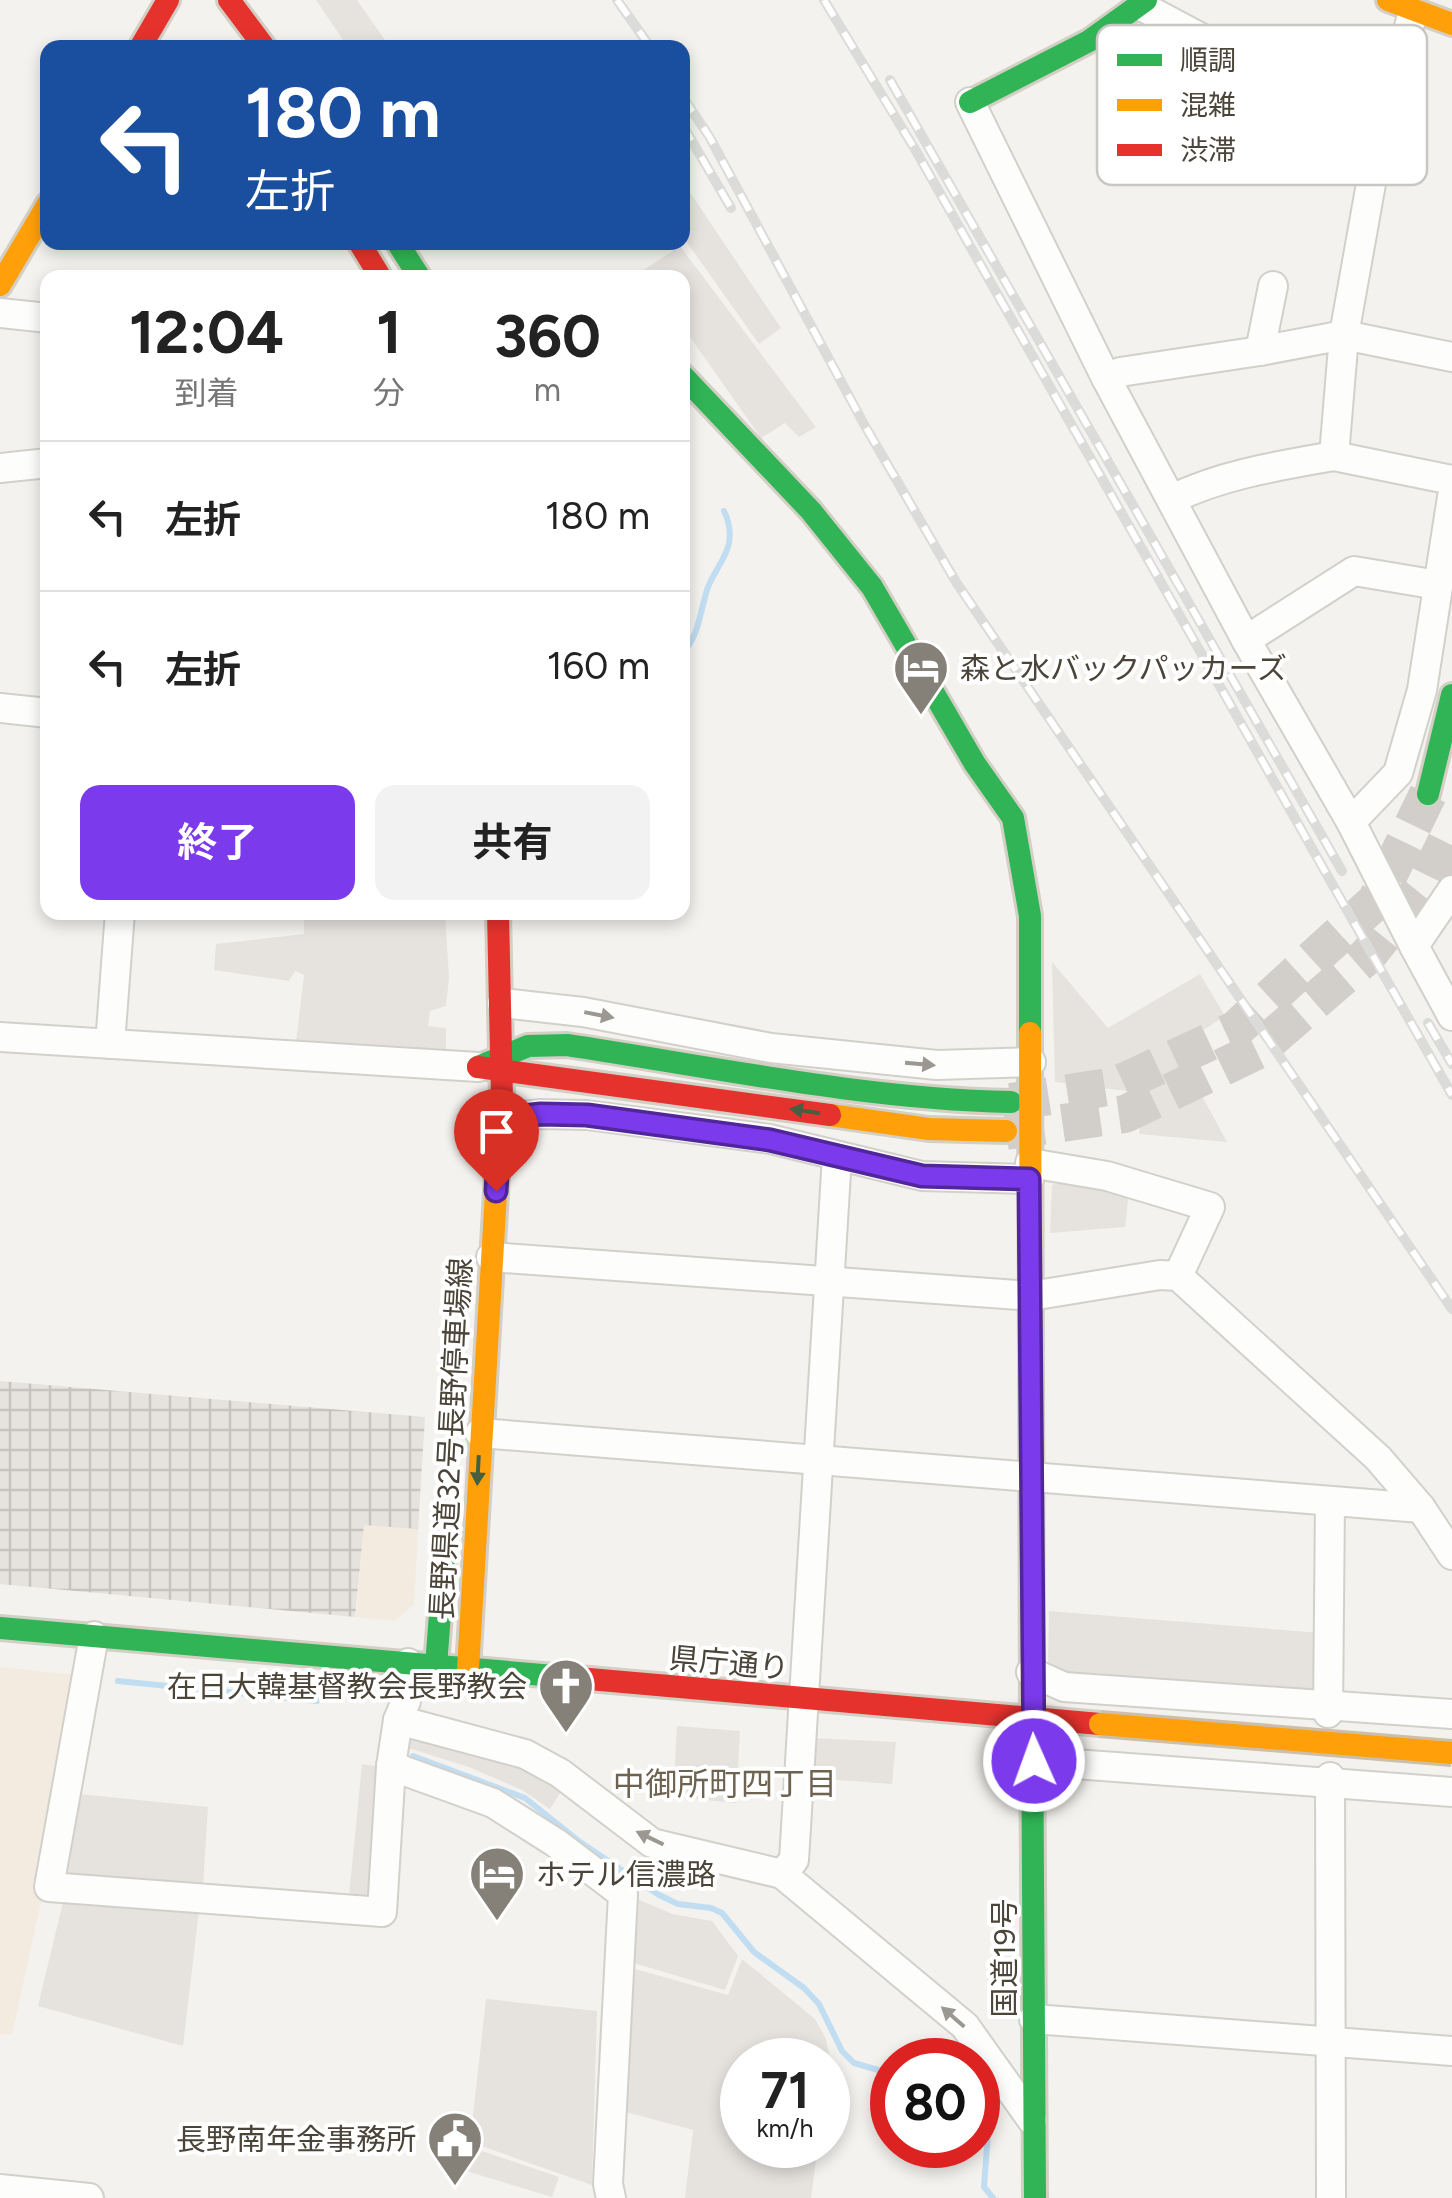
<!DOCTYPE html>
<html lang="ja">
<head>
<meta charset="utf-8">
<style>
	:root { --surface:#fff; --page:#f2f2f2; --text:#222; --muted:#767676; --line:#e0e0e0; --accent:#7c3aed }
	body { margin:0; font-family:Figtree,"Noto Sans JP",sans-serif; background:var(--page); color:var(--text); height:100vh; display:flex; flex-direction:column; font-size:38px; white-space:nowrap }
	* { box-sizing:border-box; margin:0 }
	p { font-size:32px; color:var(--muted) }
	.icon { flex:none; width:55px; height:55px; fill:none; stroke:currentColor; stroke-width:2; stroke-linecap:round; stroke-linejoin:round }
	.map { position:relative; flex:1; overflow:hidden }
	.panel { position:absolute; left:40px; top:270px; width:650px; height:650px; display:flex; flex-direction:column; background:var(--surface); border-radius:20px; box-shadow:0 5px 15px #0003 }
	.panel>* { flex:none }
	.guide { position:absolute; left:40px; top:40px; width:650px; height:210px; border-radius:20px; box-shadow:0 5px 15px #0003; background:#1a4fa0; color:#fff; overflow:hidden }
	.speed { position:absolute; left:720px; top:2038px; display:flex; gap:20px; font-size:50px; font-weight:700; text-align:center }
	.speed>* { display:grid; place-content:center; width:130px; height:130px; border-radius:50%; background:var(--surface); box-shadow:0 5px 15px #0003; line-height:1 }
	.speed small { font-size:25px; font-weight:400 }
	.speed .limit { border:15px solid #d22; background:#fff; color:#111 }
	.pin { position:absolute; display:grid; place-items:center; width:85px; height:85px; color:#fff; margin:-102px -42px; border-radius:50% 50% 50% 0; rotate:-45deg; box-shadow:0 0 10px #0007 }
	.pin .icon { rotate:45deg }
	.me { position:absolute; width:110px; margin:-55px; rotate:358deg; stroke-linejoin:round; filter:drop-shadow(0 0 8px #0008) }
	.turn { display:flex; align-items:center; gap:35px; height:210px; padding:0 40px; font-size:45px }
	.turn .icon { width:130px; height:130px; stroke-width:2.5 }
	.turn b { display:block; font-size:70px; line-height:85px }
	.eta { display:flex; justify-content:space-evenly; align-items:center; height:170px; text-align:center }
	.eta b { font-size:60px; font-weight:700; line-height:70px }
	.action { display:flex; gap:20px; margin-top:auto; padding:20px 40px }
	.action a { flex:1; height:115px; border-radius:20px; background:var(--accent); color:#fff; font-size:40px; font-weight:700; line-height:115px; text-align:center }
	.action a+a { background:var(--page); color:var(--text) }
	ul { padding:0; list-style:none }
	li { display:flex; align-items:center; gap:30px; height:150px; padding:0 40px; border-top:2px solid var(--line) }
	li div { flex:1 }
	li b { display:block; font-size:38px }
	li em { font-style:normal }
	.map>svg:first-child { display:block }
	.commercial { fill:#f3ebdf }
	.industrial { fill:url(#industrial-grid) }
	.parking { fill:#e6e3df }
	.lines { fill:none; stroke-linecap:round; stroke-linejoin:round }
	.stream { stroke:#c0ddf1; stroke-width:6 }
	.secondary-tunnel { stroke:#d2cfca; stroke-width:38; stroke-dasharray:38 19; stroke-linecap:butt }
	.street-casing { stroke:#d2d0cb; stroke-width:32 }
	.fast-casing { stroke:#d3cfc5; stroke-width:28 }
	.slow-casing { stroke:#d3cfc5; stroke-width:28 }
	.jam-casing { stroke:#d3cfc5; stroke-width:28 }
	.street { stroke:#fdfdfc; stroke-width:28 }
	.fast { stroke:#30b455; stroke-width:22 }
	.slow { stroke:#ff9f0a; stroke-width:22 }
	.jam { stroke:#e5322d; stroke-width:22 }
	.rail-casing { stroke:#dbdbda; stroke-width:10 }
	.rail { stroke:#fff; stroke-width:6; stroke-dasharray:19; stroke-linecap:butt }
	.slow-bridge-casing { stroke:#ccbfa9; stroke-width:28; stroke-linecap:butt }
	.slow-bridge { stroke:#ff9f0a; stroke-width:22 }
	.oneway { fill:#9b9791 }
	.oneway2 { fill:#446040 }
	.route-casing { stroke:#51269a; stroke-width:25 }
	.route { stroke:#7c3aed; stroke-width:18 }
	.labels { text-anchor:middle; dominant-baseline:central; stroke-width:8; stroke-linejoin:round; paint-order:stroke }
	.poi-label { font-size:30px; fill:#4b4439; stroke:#fff; text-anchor:start }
	.street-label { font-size:30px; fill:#4b4439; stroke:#fff }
	.neighbourhood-label { font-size:32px; fill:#6e6250; stroke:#fff }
	.key { fill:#fff; stroke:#c9c7c4; stroke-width:2.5 }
	.key-label { font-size:28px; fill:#4b4439 }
</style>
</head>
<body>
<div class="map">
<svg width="1452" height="2198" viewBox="0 0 1452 2198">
	<defs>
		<pattern id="industrial-grid" width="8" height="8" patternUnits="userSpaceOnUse" patternTransform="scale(2.5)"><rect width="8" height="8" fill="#e6e2de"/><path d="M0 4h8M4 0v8" fill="none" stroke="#c7c3bf"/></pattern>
	</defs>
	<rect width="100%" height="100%" fill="#f4f2ee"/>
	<g class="commercial">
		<path d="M364 1524 418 1529 414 1605 394 1621 356 1617Z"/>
		<path d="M0 1667 74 1675 48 1870 12 2035 0 2034Z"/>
	</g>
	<path class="industrial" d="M0 1381 425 1417 418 1529 364 1525 355 1617 0 1584Z"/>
	<g class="parking">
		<path d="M316 0H357L387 43 380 47H348Z"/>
		<path d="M683 182 781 328 759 344 683 237Z"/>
		<path d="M680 246 816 427 799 437 785 423 761 438 683 327 682 278 633 277Z"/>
		<path d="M304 913H445L449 978 446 1006 430 1011 428 1026 446 1028V1053L296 1042 304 975 295 971 289 981 214 970 216 944 304 934Z"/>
		<path d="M1052 962 1108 1028 1200 974 1225 1016 1176 1048 1227 1142 1139 1134 1142 1093 1055 1082Z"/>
		<path d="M1070 1179 1130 1183 1125 1227 1050 1233 1052 1185Z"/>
		<path d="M1049 1611 1321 1633V1697L1057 1676 1048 1667Z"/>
		<path d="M677 1726 740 1731 736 1803 673 1797Z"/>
		<path d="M408 1731 504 1755 562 1790 550 1809 522 1790 469 1767 405 1747Z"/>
		<path d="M812 1738 896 1742 892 1784 809 1778Z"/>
		<path d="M362 1764 382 1767 373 1898 349 1896Z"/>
		<path d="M79 1794 208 1807 203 1887 68 1873Z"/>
		<path d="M635 1898 672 1914 712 1921 738 1956 725 1990 630 1962Z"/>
		<path d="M63 1902 199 1911 183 2046 38 2006Z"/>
		<path d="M742 1959 815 2019 826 2039 830 2060 828 2075V2060H742V2145H818L811 2198H685L693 2130 626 2112 628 1967 728 1995Z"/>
		<path d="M486 1999 597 2011 592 2185 470 2142Z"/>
		<path d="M470 2147 559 2177 552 2197 466 2171Z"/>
	</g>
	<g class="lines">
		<g class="stream">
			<path d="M682 654C700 635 700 610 708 587 714 571 726 559 729 543 731 531 729 521 724 511"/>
			<path d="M118 1681 317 1701"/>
			<path d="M413 1756 525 1798 580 1842 659 1895 678 1904 711 1908 722 1913 754 1952 804 1988 819 2004 842 2051 854 2063 892 2074"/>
			<path d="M978 2116 988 2134 984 2187 993 2198"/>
		</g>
		<g class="secondary-tunnel">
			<path d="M1011 1102 1115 1086 1235 1030 1376 901 1428 794"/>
			<path d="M1006 1131 1125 1114 1258 1050 1367 956 1426 883 1452 830"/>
		</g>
		<g class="street-casing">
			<g id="street">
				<path d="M1141 6 1380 133"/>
				<path d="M1413 12 1380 133 1344 335 1334 456 1452 480"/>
				<path d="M970 102 1106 378 1246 640 1351 822 1414 946 1452 890"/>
				<path d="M0 313 48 318"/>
				<path d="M1260 351 1273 286"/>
				<path d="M1106 378 1120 372 1260 351 1344 335 1452 357"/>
				<path d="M0 468 48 463"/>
				<path d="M1172 499C1224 474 1278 466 1334 456"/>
				<path d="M1246 640 1354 571 1438 585"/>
				<path d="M0 708 48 713"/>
				<path d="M1351 822 1398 773 1422 690 1452 497"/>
				<path d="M1414 946 1452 1016"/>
				<path d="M502 1003 583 1012 771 1048 937 1065 1031 1062"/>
				<path d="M0 1037 478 1067"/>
				<path d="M110 1044 120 912"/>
				<path d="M500 1126 523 1116 541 1114 587 1115 770 1139 922 1176 1029 1179"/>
				<path d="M1030 1163 1107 1176 1210 1207 1178 1276"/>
				<path d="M491 1257 1031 1296 1160 1275 1178 1276 1378 1458 1421 1508 1452 1555"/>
				<path d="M480 1433 1421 1508"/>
				<path d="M94 1636 49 1887 382 1912 391 1766 398 1720 406 1701 408 1663"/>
				<path d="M1031 1672 1064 1687 1452 1714"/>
				<path d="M1328 1713 1330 1503"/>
				<path d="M398 1720 525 1754 560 1773 652 1843 782 1874 965 2026 1032 2120"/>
				<path d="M1034 1761 1452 1792"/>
				<path d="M391 1766 493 1803 556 1843 623 1894 608 2184 611 2198"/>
				<path d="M1330 1777 1331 2198"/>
				<path d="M782 1874 794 1860 837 1156"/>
				<path d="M1034 2019 1452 2051"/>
				<path d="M0 2189 89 2198"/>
			</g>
		</g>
		<g class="fast-casing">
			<g id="fast">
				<path d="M970 102 1089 41 1146 0"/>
				<path d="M397 242 420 278"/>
				<path d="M682 375 811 511 872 587 975 764 1013 818 1030 916V1033"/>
				<path d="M1428 794 1452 695"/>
				<path d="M478 1067 528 1046 567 1045C713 1067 864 1099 1011 1102"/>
				<path d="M0 1628 589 1679"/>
				<path d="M436 1666 444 1562"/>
				<path d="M1032 1717 1035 2198"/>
			</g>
		</g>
		<g class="slow-casing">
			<g id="slow">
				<path d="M1388 0 1452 24"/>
				<path d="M0 285 48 204"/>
				<path d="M1030 1033 1032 1717"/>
				<path d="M830 1115 929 1129 1006 1131"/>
				<path d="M468 1669 499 1142"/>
			</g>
		</g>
		<g class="jam-casing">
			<g id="jam">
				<path d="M229 0 265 48"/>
				<path d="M140 48 168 0"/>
				<path d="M359 242 381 278"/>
				<path d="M498 912 502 1099 499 1142"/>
				<path d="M478 1067 830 1115"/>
				<path d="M589 1679 1100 1724"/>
			</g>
		</g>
		<use href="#street" class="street"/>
		<use href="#fast" class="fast"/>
		<use href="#slow" class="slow"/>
		<use href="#jam" class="jam"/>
		<g class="rail-casing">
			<g id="rail">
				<path d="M617 0 651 48"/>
				<path d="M824 0 916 151 1452 1095"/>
				<path d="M890 80 1342 871"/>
				<path d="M682 96 709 136 865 426 956 582 1452 1309"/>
				<path d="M682 124 731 208"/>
				<path d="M1428 1023 1452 1064"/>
			</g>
		</g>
		<use href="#rail" class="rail"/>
		<g class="slow-bridge-casing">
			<path id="slow-bridge" d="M1100 1724 1452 1753"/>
		</g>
		<use href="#slow-bridge" class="slow-bridge"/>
	</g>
	<defs><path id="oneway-solid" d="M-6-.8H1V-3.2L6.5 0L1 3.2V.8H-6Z" transform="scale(2.5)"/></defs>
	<g class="oneway">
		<use href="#oneway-solid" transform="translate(599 1015) rotate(11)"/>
		<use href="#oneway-solid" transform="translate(920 1064) rotate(5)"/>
		<use href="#oneway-solid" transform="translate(650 1838) rotate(-154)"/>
		<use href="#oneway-solid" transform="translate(953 2017) rotate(-139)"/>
	</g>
	<g class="oneway2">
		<use href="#oneway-solid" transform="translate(805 1111) rotate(-171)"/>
		<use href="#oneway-solid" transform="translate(478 1470) rotate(93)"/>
	</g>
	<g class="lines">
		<g class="route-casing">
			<path id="route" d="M496 1191 500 1126 523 1116 541 1114 587 1115 770 1140 922 1176 1029 1179 1034 1761"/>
		</g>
		<use href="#route" class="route"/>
	</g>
	<defs>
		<g id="hotel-pin" transform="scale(2.875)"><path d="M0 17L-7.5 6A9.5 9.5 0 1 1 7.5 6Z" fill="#868178" stroke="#fff"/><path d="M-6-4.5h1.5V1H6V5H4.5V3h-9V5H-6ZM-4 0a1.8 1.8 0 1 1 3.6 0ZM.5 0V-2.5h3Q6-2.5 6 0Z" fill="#fff"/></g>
		<g id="church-pin" transform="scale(2.875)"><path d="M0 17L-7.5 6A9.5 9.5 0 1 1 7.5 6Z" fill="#868178" stroke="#fff"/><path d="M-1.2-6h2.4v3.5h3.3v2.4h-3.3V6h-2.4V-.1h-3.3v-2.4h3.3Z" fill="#fff"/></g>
		<g id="civic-pin" transform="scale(2.875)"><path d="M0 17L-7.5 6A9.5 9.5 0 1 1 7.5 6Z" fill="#868178" stroke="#fff"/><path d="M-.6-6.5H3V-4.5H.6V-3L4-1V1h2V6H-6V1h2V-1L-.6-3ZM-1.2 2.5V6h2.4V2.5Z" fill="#fff"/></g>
	</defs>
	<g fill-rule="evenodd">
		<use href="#hotel-pin" x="921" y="668"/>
		<use href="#church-pin" x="566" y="1686"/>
		<use href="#hotel-pin" x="497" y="1874"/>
		<use href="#civic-pin" x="455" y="2139"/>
	</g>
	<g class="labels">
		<g class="poi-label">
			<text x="960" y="668">森と水バックパッカーズ</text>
			<text x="527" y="1686" text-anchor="end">在日大韓基督教会長野教会</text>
			<text x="536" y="1874">ホテル信濃路</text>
			<text x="416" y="2139" text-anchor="end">長野南年金事務所</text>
		</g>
		<g class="street-label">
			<text transform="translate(451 1439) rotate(-87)">長野県道32号長野停車場線</text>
			<text transform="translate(729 1663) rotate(5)">県庁通り</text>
			<text transform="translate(1004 1958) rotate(-90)">国道19号</text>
		</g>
		<g class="neighbourhood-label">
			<text x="725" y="1784">中御所町四丁目</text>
		</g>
	</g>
	<rect x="1097" y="25" width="330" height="160" rx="15" class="key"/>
	<rect x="1117" y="54" width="45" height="12" fill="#30b455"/>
	<rect x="1117" y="99" width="45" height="12" fill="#ff9f0a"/>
	<rect x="1117" y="144" width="45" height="12" fill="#e5322d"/>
	<g class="key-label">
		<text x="1180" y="70">順調</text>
		<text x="1180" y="115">混雑</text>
		<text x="1180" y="160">渋滞</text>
	</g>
</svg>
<div class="speed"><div>71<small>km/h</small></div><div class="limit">80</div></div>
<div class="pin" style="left:496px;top:1191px;background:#d93025"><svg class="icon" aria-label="arrive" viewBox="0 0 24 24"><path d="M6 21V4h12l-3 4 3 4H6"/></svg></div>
<svg class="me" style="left:1034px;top:1761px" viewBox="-20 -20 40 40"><circle r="17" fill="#7c3aed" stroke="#fff" stroke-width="3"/><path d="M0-11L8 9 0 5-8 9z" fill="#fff"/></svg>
<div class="guide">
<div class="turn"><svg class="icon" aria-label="left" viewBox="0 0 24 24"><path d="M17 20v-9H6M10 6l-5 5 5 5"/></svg><div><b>180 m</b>左折</div></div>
</div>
<section class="panel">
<div class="eta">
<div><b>12:04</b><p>到着</p></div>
<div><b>1</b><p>分</p></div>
<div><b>360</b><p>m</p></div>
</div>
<ul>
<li><svg class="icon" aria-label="left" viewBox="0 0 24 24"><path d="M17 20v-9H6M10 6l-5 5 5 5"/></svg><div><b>左折</b></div><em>180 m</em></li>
<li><svg class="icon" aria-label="left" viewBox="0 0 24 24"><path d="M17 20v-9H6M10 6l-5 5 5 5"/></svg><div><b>左折</b></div><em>160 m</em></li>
</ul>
<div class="action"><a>終了</a><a>共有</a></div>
</section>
</div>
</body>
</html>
